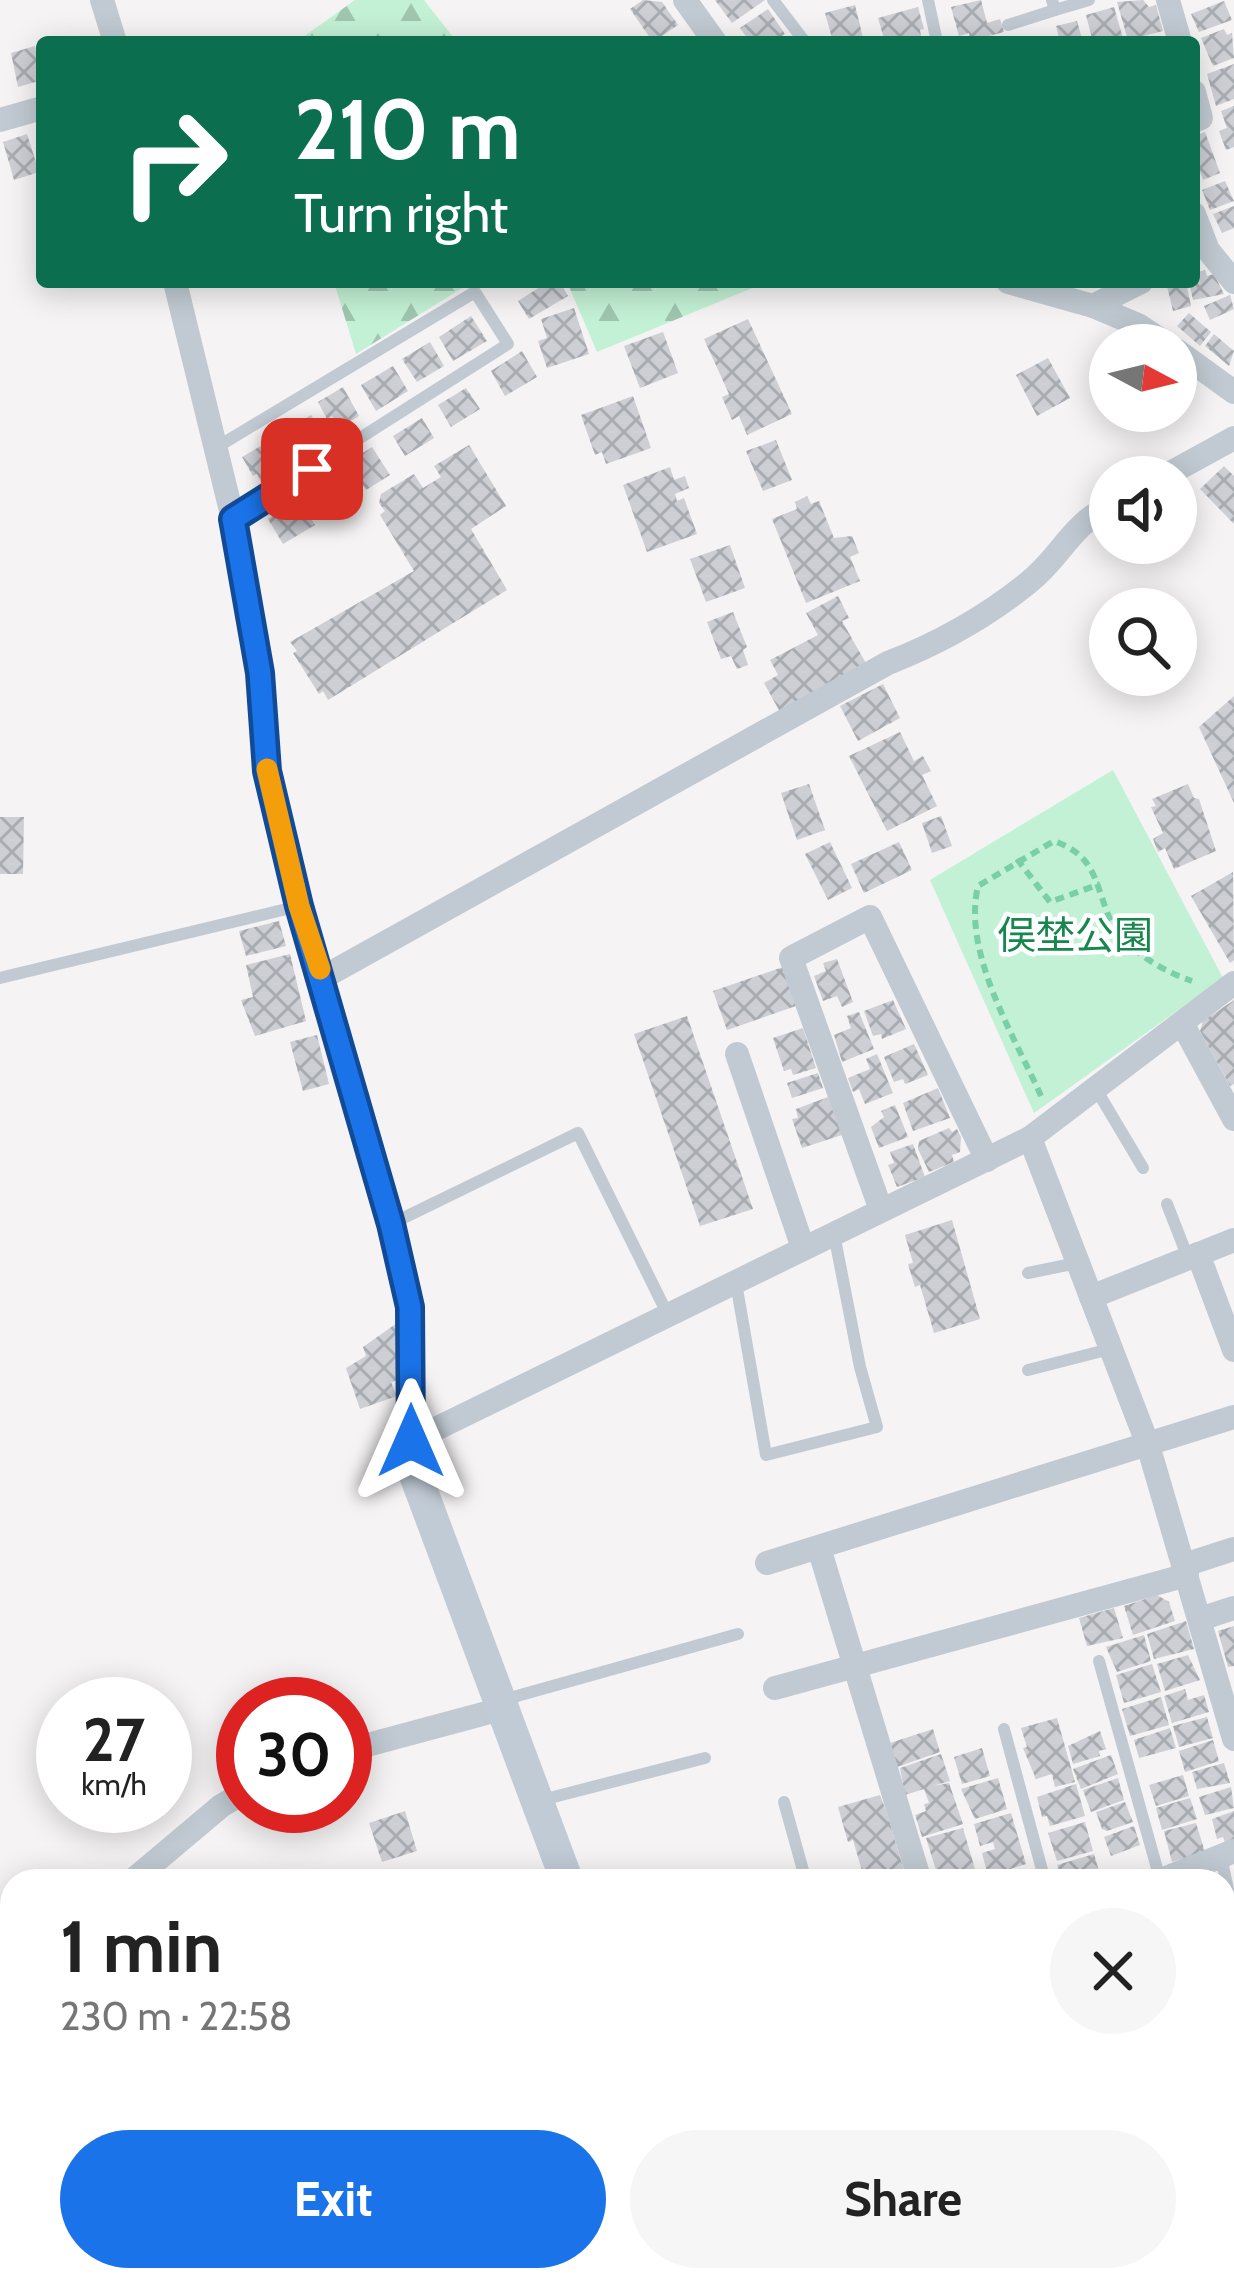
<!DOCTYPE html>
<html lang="en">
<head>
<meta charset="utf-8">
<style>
	:root { --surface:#fff; --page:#f6f6f6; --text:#222; --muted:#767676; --accent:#1a73e8 }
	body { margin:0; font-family:Cabin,"Noto Sans JP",sans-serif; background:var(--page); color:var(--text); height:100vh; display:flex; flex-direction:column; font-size:45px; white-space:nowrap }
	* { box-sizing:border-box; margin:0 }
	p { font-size:39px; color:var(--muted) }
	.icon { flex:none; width:66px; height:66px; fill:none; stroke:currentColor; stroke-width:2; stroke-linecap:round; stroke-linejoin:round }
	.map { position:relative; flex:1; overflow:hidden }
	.drawer { position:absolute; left:0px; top:1869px; width:1236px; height:423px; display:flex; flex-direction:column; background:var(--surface); border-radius:36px 36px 0 0; box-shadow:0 6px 30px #0003 }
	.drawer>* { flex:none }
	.top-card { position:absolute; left:36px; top:36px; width:1164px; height:252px; border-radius:12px; box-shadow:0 6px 30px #0003; background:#0b6e4f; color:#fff; overflow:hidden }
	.needle { width:78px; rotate:97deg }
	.controls { position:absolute; left:1089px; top:324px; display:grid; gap:24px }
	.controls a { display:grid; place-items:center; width:108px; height:108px; border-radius:50%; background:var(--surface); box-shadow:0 6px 30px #0003; font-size:60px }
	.speed { position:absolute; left:36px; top:1677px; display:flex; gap:24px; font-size:60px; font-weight:700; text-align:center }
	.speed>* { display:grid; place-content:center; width:156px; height:156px; border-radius:50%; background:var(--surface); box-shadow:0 6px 30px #0003; line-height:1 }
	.speed small { font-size:30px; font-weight:400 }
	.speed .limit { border:18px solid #d22; background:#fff; color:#111 }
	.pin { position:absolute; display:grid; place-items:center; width:102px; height:102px; color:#fff; margin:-51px; border-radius:24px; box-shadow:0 6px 18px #0006 }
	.me { position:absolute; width:132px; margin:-66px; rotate:0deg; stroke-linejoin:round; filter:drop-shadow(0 0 9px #0008) }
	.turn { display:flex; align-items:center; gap:42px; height:252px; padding:0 60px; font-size:54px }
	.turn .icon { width:156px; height:156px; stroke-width:2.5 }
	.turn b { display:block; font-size:84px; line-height:102px }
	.round { display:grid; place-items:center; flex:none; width:126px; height:126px; border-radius:63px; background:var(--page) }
	.headline { display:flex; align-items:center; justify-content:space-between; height:204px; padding:0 60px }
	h1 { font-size:72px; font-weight:800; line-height:90px }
	.button { display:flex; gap:24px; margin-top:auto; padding:24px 60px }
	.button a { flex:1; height:138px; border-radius:72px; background:var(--accent); color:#fff; font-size:48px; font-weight:800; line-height:138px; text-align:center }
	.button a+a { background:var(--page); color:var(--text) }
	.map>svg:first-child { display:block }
	.forest { fill:url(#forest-firs) }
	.green { fill:#c3f1d5 }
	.building { fill:url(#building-cross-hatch) }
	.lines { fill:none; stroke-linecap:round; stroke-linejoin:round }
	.path { stroke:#7ad0a6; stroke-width:6; stroke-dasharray:9 6; stroke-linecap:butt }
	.lane { stroke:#c1cad2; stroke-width:12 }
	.street { stroke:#c1cad2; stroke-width:24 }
	.secondary { stroke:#c1cbd6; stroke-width:33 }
	.route-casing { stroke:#114b97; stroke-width:30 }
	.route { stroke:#1a73e8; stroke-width:21 }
	.slow { stroke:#f59e0b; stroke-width:21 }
	.labels { text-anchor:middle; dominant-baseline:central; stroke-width:9; stroke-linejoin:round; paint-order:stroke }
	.park-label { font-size:39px; fill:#17864f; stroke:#fff }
</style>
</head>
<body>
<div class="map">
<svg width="1234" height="2290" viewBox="0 0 1234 2290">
	<defs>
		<pattern id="forest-firs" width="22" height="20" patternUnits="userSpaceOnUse" patternTransform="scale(3)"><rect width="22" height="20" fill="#c3f1d5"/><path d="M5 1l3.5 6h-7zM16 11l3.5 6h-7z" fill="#a0c6b0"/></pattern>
		<pattern id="building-cross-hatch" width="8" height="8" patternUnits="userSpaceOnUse" patternTransform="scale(3)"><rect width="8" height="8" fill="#cdcfd5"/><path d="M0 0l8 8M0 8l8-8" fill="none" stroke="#a8abb0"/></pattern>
	</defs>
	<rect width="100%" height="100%" fill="#f5f3f3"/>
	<g class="forest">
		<path d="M355 0H424L457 42H296Z"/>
		<path d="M334 282H472L356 354Z"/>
		<path d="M567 282H767L597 352Z"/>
	</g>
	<path class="green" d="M1113 770 1223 978 1034 1113 930 880Z"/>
	<g class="building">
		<path d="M643 0 662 2 678 25 653 42 630 9Z"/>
		<path d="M715 0H765L732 23Z"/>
		<path d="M981 0 987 23 1000 19 1004 32 970 41 969 33 959 36 951 7Z"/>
		<path d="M1143 0 1149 7 1156 5 1163 31 1128 40 1117 2Z"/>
		<path d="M1224 1 1232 20 1199 32 1191 14Z"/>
		<path d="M855 5 864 42H833L825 13Z"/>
		<path d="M918 7 924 29 920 30 921 36 885 42 878 18Z"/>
		<path d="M1114 7 1124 42H1093L1086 15Z"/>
		<path d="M768 9 785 34 774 42H750L740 28Z"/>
		<path d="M1077 21 1083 42H1060L1056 26Z"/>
		<path d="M1224 29 1227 35 1232 33 1234 58 1213 66 1201 38Z"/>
		<path d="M35 46 42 80 18 87 11 53Z"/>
		<path d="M1234 64V99L1216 106 1207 74Z"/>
		<path d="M1234 106V147L1226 150 1219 131 1227 128 1221 111Z"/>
		<path d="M1205 132 1220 173 1203 180 1198 166 1194 167V136Z"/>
		<path d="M27 134 39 172 14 180 3 142Z"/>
		<path d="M1225 181 1234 201 1210 210 1202 190Z"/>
		<path d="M1234 206V228L1222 233 1213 214Z"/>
		<path d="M1205 270 1207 276 1214 274 1224 294 1193 300 1189 282H1194V273Z"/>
		<path d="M548 282H560L568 296 529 319 518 301Z"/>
		<path d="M1166 282H1186L1191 306 1173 311Z"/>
		<path d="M1230 295 1234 309 1210 320 1204 306Z"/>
		<path d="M574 308 589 354 547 368 538 341 547 338 541 319Z"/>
		<path d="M1189 313 1211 332 1200 346 1177 326Z"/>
		<path d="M471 316 487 341 453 361 439 337Z"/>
		<path d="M748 319 792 414 747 435 739 416 732 420 722 397 729 394 704 339Z"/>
		<path d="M663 332 678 373 640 388 624 346Z"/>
		<path d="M1214 334 1234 351 1229 366 1205 346Z"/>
		<path d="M430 342 444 366 417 382 402 359Z"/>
		<path d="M522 351 537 377 505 396 491 371Z"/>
		<path d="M1048 358 1070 398 1037 416 1016 375Z"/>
		<path d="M393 366 408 391 376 411 361 385Z"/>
		<path d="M343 387 359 416 339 428 332 416 327 419 318 402Z"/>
		<path d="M466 388 480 409 451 427 438 405Z"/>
		<path d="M633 396 651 448 606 464 602 452 595 455 581 415Z"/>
		<path d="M311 415 325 437 293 457 279 434Z"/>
		<path d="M422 418 434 438 405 456 393 436Z"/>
		<path d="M776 440 792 480 763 491 746 451Z"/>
		<path d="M269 441 285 468 261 482 257 474 253 476 242 457Z"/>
		<path d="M469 445 506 506 471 529 507 590 328 700 323 691 319 694 293 653 297 651 290 642 414 571 380 515 385 511 379 503 381 494 414 474 423 488 441 477 434 466Z"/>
		<path d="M372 447 390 475 366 490 349 462Z"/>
		<path d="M1224 466 1234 476V524L1200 489Z"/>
		<path d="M670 467 674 480 685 476 689 488 675 494 677 501 684 498 697 534 647 552 623 485Z"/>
		<path d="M331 478 345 503 322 517 307 493Z"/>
		<path d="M807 496 811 504 819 501 834 538 852 536 859 553 850 557 860 581 806 603 772 519 797 509 795 502Z"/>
		<path d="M291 505 298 517 307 512 315 525 283 544 268 519Z"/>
		<path d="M730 545 745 588 706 602 690 559Z"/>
		<path d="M838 596 849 618 842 621 867 665 780 712 764 683 778 675 770 660 818 635 806 613Z"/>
		<path d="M733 612 747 647 743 650 748 665 737 669 731 656 721 659 707 622Z"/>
		<path d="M883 684 900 718 858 741 840 706Z"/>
		<path d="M1234 696V803L1199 727Z"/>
		<path d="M900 732 914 761 923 756 931 771 922 775 937 806 887 831 849 756Z"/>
		<path d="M809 784 825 830 797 840 781 793Z"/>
		<path d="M1188 784 1194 798 1199 799 1216 851 1174 869 1165 848 1158 852 1153 839 1163 833 1151 807 1156 806 1152 799Z"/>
		<path d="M941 816 952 846 932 853 922 823Z"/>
		<path d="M0 817H24L23 874H0Z"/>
		<path d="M830 842 852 888 828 900 805 854Z"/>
		<path d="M899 842 912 870 864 893 851 864Z"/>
		<path d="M1233 872 1234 960 1230 963 1191 896Z"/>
		<path d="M279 921 286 946 246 956 239 931Z"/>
		<path d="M290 954 306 1021 255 1036 241 1000 253 997 246 965Z"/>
		<path d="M837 959 853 1002 842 1007 837 996 823 1001 814 976 826 971 823 963Z"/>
		<path d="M783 967 796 1006 727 1030 713 991Z"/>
		<path d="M893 1000 906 1029 882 1039 881 1034 873 1036 864 1011Z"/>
		<path d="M1234 1000V1084L1230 1086 1200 1031 1203 1021Z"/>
		<path d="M859 1012 874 1049 842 1062 834 1035 851 1028 847 1016Z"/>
		<path d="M687 1016 753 1209 700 1226 634 1034Z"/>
		<path d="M803 1028 816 1068 793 1075 791 1069 784 1071 773 1038Z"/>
		<path d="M317 1035 329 1084 303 1091 290 1042Z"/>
		<path d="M914 1044 928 1075 905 1084 903 1079 894 1082 884 1057Z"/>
		<path d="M877 1054 893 1093 865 1104 859 1089 853 1092 848 1078 870 1069 866 1059Z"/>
		<path d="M818 1073 823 1088 792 1098 787 1083Z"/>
		<path d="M938 1088 950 1118 913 1131 903 1103Z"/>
		<path d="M828 1097 842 1135 802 1148 792 1119 798 1118 796 1109Z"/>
		<path d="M895 1105 908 1137 879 1148 871 1127 884 1117 881 1111Z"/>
		<path d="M949 1128 952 1132 957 1129 961 1137 960 1152 952 1155 954 1162 929 1172 918 1149 919 1141Z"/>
		<path d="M913 1144 925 1177 897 1187 888 1165 894 1163 890 1152Z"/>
		<path d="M952 1220 980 1319 934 1333 920 1285 915 1287 908 1264 913 1263 905 1235Z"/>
		<path d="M397 1323 398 1380 391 1382 397 1396 360 1409 346 1368 366 1356 363 1347Z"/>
		<path d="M1157 1595 1169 1602 1175 1621 1133 1635 1124 1606Z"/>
		<path d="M1114 1608 1123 1638 1087 1646 1079 1618Z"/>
		<path d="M1186 1621 1194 1649 1154 1659 1147 1634Z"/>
		<path d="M1234 1626V1666L1228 1667 1218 1631Z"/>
		<path d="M1144 1635 1151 1661 1117 1672 1106 1647Z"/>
		<path d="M1188 1655 1200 1680 1165 1691 1157 1664Z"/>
		<path d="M1152 1664 1161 1692 1124 1703 1116 1675Z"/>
		<path d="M1185 1689 1188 1700 1204 1695 1209 1712 1172 1723 1164 1696Z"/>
		<path d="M1161 1697 1169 1725 1130 1736 1122 1709Z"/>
		<path d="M1207 1717 1213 1738 1179 1747 1173 1726Z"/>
		<path d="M1057 1718 1075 1782 1055 1787 1052 1774 1036 1779 1023 1748 1027 1747 1021 1728Z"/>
		<path d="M1170 1728 1176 1748 1139 1758 1134 1740Z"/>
		<path d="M933 1729 940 1752 897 1767 890 1743Z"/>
		<path d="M1100 1731 1106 1749 1099 1751 1100 1756 1073 1764 1068 1746Z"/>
		<path d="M1213 1740 1219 1761 1185 1772 1179 1751Z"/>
		<path d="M982 1748 990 1776 962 1784 954 1757Z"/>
		<path d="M941 1754 950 1781 933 1786 949 1783 963 1824 922 1837 915 1815 926 1811 924 1804 929 1803 924 1789 905 1795 900 1768Z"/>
		<path d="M1111 1755 1118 1774 1081 1789 1073 1769Z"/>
		<path d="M1224 1763 1230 1783 1197 1789 1192 1772Z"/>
		<path d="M1183 1775 1189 1796 1156 1806 1149 1785Z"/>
		<path d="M998 1778 1007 1809 975 1819 961 1789Z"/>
		<path d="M1118 1778 1124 1800 1091 1812 1083 1790Z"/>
		<path d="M1076 1784 1085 1816 1050 1826 1047 1816 1042 1817 1037 1797Z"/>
		<path d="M1231 1787 1234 1808 1205 1815 1199 1797Z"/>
		<path d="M880 1795 887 1813 907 1881H865L853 1840 848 1842 838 1807Z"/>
		<path d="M1190 1798 1197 1819 1162 1830 1156 1808Z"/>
		<path d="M1125 1802 1133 1822 1107 1831 1102 1829 1096 1812Z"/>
		<path d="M405 1811 417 1851 382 1862 369 1823Z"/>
		<path d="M1234 1811V1840L1225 1843 1223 1837 1217 1839 1212 1819Z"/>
		<path d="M1011 1813 1026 1864 988 1876 982 1853 995 1849 993 1842 980 1846 974 1824Z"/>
		<path d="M1085 1822 1093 1851 1057 1861 1048 1833Z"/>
		<path d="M1196 1823 1205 1852 1172 1862 1164 1831Z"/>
		<path d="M1134 1826 1140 1845 1111 1856 1104 1837Z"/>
		<path d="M963 1828 975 1869 939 1880 926 1838Z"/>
		<path d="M1094 1854 1102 1881H1062L1057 1865Z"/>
		<path d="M1225 1941 1234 1964V1998L1224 2002Z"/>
		<path d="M1234 2008V2050L1224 2052V2010Z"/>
		<path d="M1234 2054V2097L1224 2099 1226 2055Z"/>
		<path d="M1234 2221V2290H1207L1205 2280H1224V2223Z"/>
		<path d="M729 2280H771L774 2290H732Z"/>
		<path d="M924 2280H969L972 2290H927Z"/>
		<path d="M1052 2280H1093L1095 2290H1054Z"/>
		<path d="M1144 2280H1184L1187 2290H1147Z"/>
	</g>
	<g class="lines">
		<g class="path">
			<path d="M1017 859 1050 902 1100 884"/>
			<path d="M1041 1096C1014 1035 962 953 978 886L1054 841C1093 855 1094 877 1107 912 1120 946 1159 970 1192 981"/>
		</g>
		<g class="lane">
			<path d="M773 0 805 42"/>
			<path d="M928 0 937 42"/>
			<path d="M1052 0 1055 10 1089 0"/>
			<path d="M1008 25 1055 10"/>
			<path d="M217 447 475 292 508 344 234 518"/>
			<path d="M0 978 299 906"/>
			<path d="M1096 1089 1143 1168"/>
			<path d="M1167 1204 1188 1258"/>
			<path d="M391 1224 578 1133 668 1315"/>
			<path d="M1028 1273 1077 1263"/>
			<path d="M736 1283 766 1455 877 1427 860 1367 834 1234"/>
			<path d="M1028 1370 1110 1349"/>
			<path d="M1099 1661 1160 1879"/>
			<path d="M503 1700 738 1634"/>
			<path d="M1004 1729 1045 1881"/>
			<path d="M538 1801 705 1758"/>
			<path d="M784 1802 806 1881"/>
			<path d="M1221 1856 1234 1919"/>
			<path d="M911 2280 914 2290"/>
			<path d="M1037 2280 1040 2290"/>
			<path d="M817 2290 853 2280"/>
		</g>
		<g class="street">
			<path d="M102 0 115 42"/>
			<path d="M685 0 715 42"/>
			<path d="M1168 0 1180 42"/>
			<path d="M1194 92 1201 118 1194 121"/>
			<path d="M0 120 42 108"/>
			<path d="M1194 214 1208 250 1234 282"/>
			<path d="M175 282 233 519 260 673 267 771 299 906 391 1224 410 1307 411 1441 1030 1138 1234 983"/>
			<path d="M1008 282 1093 306"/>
			<path d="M1141 282 1093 306 1138 325 1168 345"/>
			<path d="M1176 350 1234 392"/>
			<path d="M1163 477 1234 438"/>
			<path d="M322 978 888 663C937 644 987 616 1028 583 1062 556 1068 528 1110 505"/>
			<path d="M1182 1023 1234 1119"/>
			<path d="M737 1054 803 1248"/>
			<path d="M1030 1138 1148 1445 1234 1739"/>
			<path d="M881 1210 791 958 870 917 987 1160"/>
			<path d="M1198 1254 1234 1350"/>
			<path d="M1091 1297 1234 1240"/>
			<path d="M819 1548 920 1881"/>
			<path d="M767 1563 1234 1417"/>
			<path d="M1184 1565 1234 1549"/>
			<path d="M1200 1619 1234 1608"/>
			<path d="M775 1688 1187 1575"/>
			<path d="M345 1751 505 1708"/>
			<path d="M132 1881 221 1806 243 1793"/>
			<path d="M1159 1881 1234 1851"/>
			<path d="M0 1965 12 1960"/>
		</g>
		<g class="secondary">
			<path d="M411 1441 414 1471 567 1881"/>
			<path d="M691 2280 695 2290"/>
		</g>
	</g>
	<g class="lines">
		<g class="route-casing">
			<path id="route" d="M312 469 233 519 260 673 267 771 299 906 391 1224 410 1307 411 1441"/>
		</g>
		<use href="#route" class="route"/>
		<path class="slow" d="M267 769 299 906 320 969"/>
	</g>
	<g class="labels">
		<g class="park-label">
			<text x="1075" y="935">俣埜公園</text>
		</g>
	</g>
</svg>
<div class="controls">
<a><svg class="needle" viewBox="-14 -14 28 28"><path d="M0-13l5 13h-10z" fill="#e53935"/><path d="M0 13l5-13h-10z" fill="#767676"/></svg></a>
<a><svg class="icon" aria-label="sound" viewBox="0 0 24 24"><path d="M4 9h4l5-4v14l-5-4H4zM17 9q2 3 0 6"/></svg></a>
<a><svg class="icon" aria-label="search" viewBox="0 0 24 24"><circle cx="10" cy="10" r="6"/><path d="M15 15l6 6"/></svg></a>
</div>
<div class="speed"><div>27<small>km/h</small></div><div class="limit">30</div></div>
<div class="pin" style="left:312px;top:469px;background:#d93025"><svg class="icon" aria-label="arrive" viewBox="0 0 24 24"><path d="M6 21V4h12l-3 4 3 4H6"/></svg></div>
<svg class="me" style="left:411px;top:1441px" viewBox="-20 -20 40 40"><path d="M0-17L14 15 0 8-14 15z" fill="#1a73e8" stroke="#fff" stroke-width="4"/></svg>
<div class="top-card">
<div class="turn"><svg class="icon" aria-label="right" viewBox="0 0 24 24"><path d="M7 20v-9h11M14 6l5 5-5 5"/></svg><div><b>210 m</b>Turn right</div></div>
</div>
<section class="drawer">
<div class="headline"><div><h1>1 min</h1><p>230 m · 22:58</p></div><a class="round"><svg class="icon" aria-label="close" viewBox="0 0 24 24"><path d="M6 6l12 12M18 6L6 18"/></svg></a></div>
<div class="button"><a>Exit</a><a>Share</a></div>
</section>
</div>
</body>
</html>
